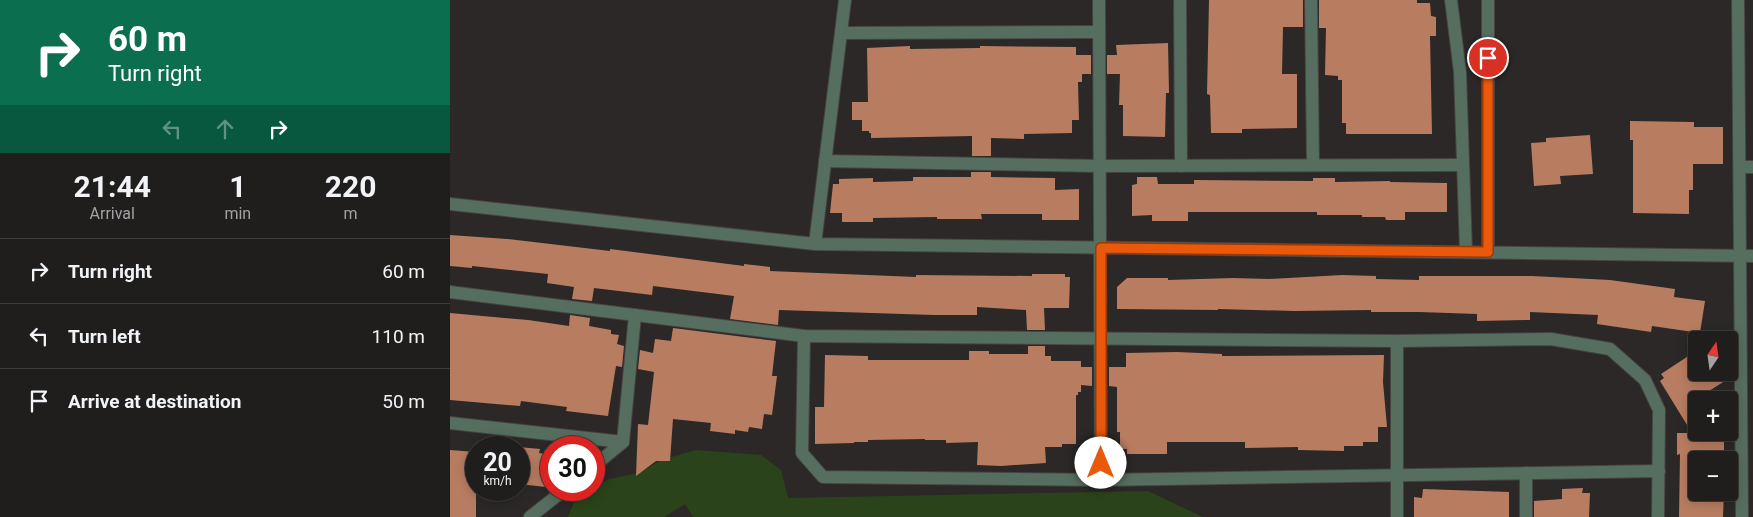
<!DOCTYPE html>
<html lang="en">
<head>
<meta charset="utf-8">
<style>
	:root { --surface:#201e1d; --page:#282726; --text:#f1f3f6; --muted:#a2a2a4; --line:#3d3c3b }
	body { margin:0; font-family:Roboto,sans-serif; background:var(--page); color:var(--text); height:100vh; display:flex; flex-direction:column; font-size:19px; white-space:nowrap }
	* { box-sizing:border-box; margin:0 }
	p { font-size:16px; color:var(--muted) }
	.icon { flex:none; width:28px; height:28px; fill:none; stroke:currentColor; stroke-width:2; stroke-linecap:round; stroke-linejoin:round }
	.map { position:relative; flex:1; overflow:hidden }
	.panel { display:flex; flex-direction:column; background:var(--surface); width:450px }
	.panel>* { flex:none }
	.hud { background:#0b6e4f; color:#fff; overflow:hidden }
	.needle { width:32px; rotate:13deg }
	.controls { position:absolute; left:1238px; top:331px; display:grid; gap:10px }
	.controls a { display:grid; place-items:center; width:50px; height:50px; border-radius:5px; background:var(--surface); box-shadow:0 2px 12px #0003,0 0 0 1px var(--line); font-size:25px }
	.speed { position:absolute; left:15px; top:436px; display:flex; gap:10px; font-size:25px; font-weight:700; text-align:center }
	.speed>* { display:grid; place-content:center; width:65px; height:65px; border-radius:50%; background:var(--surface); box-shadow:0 2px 12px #0003,0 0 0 1px var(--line); line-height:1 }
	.speed small { font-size:12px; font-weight:400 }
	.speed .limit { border:8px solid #d22; background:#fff; color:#111 }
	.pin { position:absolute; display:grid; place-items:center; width:42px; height:42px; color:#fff; margin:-21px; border:2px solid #fff; border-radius:50%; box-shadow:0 1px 5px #0007 }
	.me { position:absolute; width:55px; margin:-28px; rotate:0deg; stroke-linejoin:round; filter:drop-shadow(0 0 4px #0008) }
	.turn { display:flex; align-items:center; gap:18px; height:105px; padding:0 25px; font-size:22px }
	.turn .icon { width:65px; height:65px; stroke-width:2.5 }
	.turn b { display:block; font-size:35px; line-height:42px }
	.lanes { display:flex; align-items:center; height:48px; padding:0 25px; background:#0003; justify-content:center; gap:25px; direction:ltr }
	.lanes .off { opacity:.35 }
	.eta { display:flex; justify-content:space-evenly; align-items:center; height:85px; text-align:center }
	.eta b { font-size:30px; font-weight:700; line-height:35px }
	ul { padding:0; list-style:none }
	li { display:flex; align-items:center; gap:15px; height:65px; padding:0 25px; border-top:1px solid var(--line) }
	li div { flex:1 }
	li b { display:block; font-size:19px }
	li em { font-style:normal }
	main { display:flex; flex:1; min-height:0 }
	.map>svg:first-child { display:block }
	.green { fill:#2a431a }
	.building { fill:#b87d61 }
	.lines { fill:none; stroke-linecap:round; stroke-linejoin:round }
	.minor-casing { stroke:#464342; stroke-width:14 }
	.minor { stroke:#566e5f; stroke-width:12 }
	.route-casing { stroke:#983908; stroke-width:12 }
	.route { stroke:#ea580c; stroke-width:9 }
</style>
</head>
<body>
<main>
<section class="panel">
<div class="hud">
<div class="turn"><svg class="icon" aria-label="right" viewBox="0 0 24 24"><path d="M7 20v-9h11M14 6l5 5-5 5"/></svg><div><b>60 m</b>Turn right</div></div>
<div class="lanes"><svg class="icon off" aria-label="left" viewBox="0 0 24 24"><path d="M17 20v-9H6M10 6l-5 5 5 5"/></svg><svg class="icon off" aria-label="ahead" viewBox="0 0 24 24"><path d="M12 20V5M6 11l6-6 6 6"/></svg><svg class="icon" aria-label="right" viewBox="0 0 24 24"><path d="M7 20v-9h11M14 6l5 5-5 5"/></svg></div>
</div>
<div class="eta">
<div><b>21:44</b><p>Arrival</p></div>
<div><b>1</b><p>min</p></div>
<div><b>220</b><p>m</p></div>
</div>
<ul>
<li><svg class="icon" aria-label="right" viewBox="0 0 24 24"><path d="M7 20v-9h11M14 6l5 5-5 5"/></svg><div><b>Turn right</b></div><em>60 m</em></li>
<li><svg class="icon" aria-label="left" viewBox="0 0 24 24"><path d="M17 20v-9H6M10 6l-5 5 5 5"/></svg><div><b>Turn left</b></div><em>110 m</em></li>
<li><svg class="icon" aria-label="arrive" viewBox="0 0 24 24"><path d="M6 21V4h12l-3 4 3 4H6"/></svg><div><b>Arrive at destination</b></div><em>50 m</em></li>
</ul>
</section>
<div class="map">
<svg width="1303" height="517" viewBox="0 0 1303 517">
	<rect width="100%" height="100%" fill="#2b2827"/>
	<path class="green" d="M246 450 311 455 331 470 338 498 698 491 753 517H243L235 504 214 517H118C123 503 127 492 144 490V488L159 479 189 473 211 460Z"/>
	<g class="building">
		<path d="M759 0H853V27H833L832 74H847V128L792 129V133H761L760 95 757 94Z"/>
		<path d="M869 0H967V3H980L981 16 986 17V36H980L982 134H896V123H892V80H888V76L875 75 876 28H869Z"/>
		<path d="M718 43 719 93H716L715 137 673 136V105H669L670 74H657V55H667L666 45Z"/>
		<path d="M460 46V49L530 48V46L626 47V55H641V74H632V82H628L629 120H622V133L574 134V139L541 138V156H522V136L421 138V133H419V131H412V120H402V102H418L417 48Z"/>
		<path d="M1180 121 1244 122V127H1273V164H1243V190H1239V214L1183 213V140H1180Z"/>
		<path d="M1140 135 1143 174 1110 176 1111 184 1084 186 1081 143 1096 142V138Z"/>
		<path d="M521 172H541V177L605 178V190L629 189V220H592V214H531L532 219H487V217L423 218V222H392V213H380L383 184H389V179L423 178V182L463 181V177H521Z"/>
		<path d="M687 177H707L708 184H744V180L863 181V178H885V182L940 181V182L997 183V212H955V220H936L935 217H912V215H867V212H738V221H702V215L682 216V185L687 184Z"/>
		<path d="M0 235 57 239 160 251V249L294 266V264L320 267V271L466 277V275L582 276V274H615V277H620L619 308H594L595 330H577L576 310 527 307V315H484L329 310 328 325 280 319 284 296 203 286 202 295 144 288 142 301 122 299 124 287 97 283 98 274 22 266V268L0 266Z"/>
		<path d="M892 275 926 276V279L969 280V276H1082L1160 280 1225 289 1224 297 1255 301 1250 333 1202 326 1201 332 1147 324 1148 315 1080 312V320L1027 321V314L969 312H921V310L844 311 768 309V310L667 309V287L677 278H718V280L783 278 819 279Z"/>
		<path d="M0 313 78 320 119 326 120 315 140 318 139 326 161 330V334L169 335 167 344 174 346 172 367 166 366 158 416 116 411 117 407 71 401 70 406 0 400Z"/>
		<path d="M223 328 326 341 322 376H327L322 415 314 414 312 429 299 427 298 432 285 430V434L260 431 261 423 223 419 220 461H206L186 476 188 424 198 425 204 372 188 369 190 350 203 353 205 339 221 341Z"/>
		<path d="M578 346H595V356H601V361H631V367H642V386L631 385V392H628V395H626V444H612V447H595L596 463 551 466 527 465 528 442 496 443V440H475V439L418 440V442H404V443L365 444V407H374L375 355 418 356V360H519V351H539V354H578Z"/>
		<path d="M1246 351V372H1283V376L1246 399V433L1274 432V460H1246V492H1274L1273 517H1229L1230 454 1227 455V433H1242L1210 381 1214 378 1211 374Z"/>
		<path d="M727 352 772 354V356L934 355 933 382 937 427H928V442H913V446H894V451L848 450V447L795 448V442H717V454H677V449H670V432H667V387L659 386V367H676V353Z"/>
		<path d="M69 447 90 449 89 453 101 455 96 487 69 484Z"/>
		<path d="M0 450 26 452V517H0Z"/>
		<path d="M1133 488 1132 493H1140L1139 517H1084V501L1112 499V489Z"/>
		<path d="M973 489 1059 492V517H964V497L972 498Z"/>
	</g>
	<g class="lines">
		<g class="minor-casing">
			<g id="minor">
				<path d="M649 0 651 480"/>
				<path d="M730 0 731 166"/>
				<path d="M861 0 863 165"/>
				<path d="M1001 0 1010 72 1016 252"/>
				<path d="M1038 0V252"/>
				<path d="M1288 0 1292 517"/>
				<path d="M391 33 649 32"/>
				<path d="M375 161 650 166 1013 165"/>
				<path d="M1290 167H1303"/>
				<path d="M0 204 365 244 1303 256"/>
				<path d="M365 244 395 0"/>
				<path d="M0 292 354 336 947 341 1101 339 1160 349 1195 380 1209 410 1208 517"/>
				<path d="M354 336 352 453 373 477 651 480 1209 471"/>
				<path d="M947 341V517"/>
				<path d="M0 423 173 442"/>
				<path d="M144 466 173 442 185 315"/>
				<path d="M80 517 114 490"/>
				<path d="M1076 517V473"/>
			</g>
		</g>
		<use href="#minor" class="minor"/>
	</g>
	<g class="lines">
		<g class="route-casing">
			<path id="route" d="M651 463V248L1038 252V58"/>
		</g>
		<use href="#route" class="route"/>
	</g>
</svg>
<div class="controls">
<a><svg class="needle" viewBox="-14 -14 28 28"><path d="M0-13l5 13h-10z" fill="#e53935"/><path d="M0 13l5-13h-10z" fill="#a2a2a4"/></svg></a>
<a>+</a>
<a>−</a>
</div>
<div class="speed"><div>20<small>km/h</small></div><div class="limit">30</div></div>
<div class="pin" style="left:1038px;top:58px;background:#d93025"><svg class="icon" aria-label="arrive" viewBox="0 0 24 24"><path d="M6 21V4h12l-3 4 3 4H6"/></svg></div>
<svg class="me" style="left:651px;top:463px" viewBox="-20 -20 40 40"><circle r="19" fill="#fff"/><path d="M0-13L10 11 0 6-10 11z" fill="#ea580c"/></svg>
</div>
</main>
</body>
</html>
